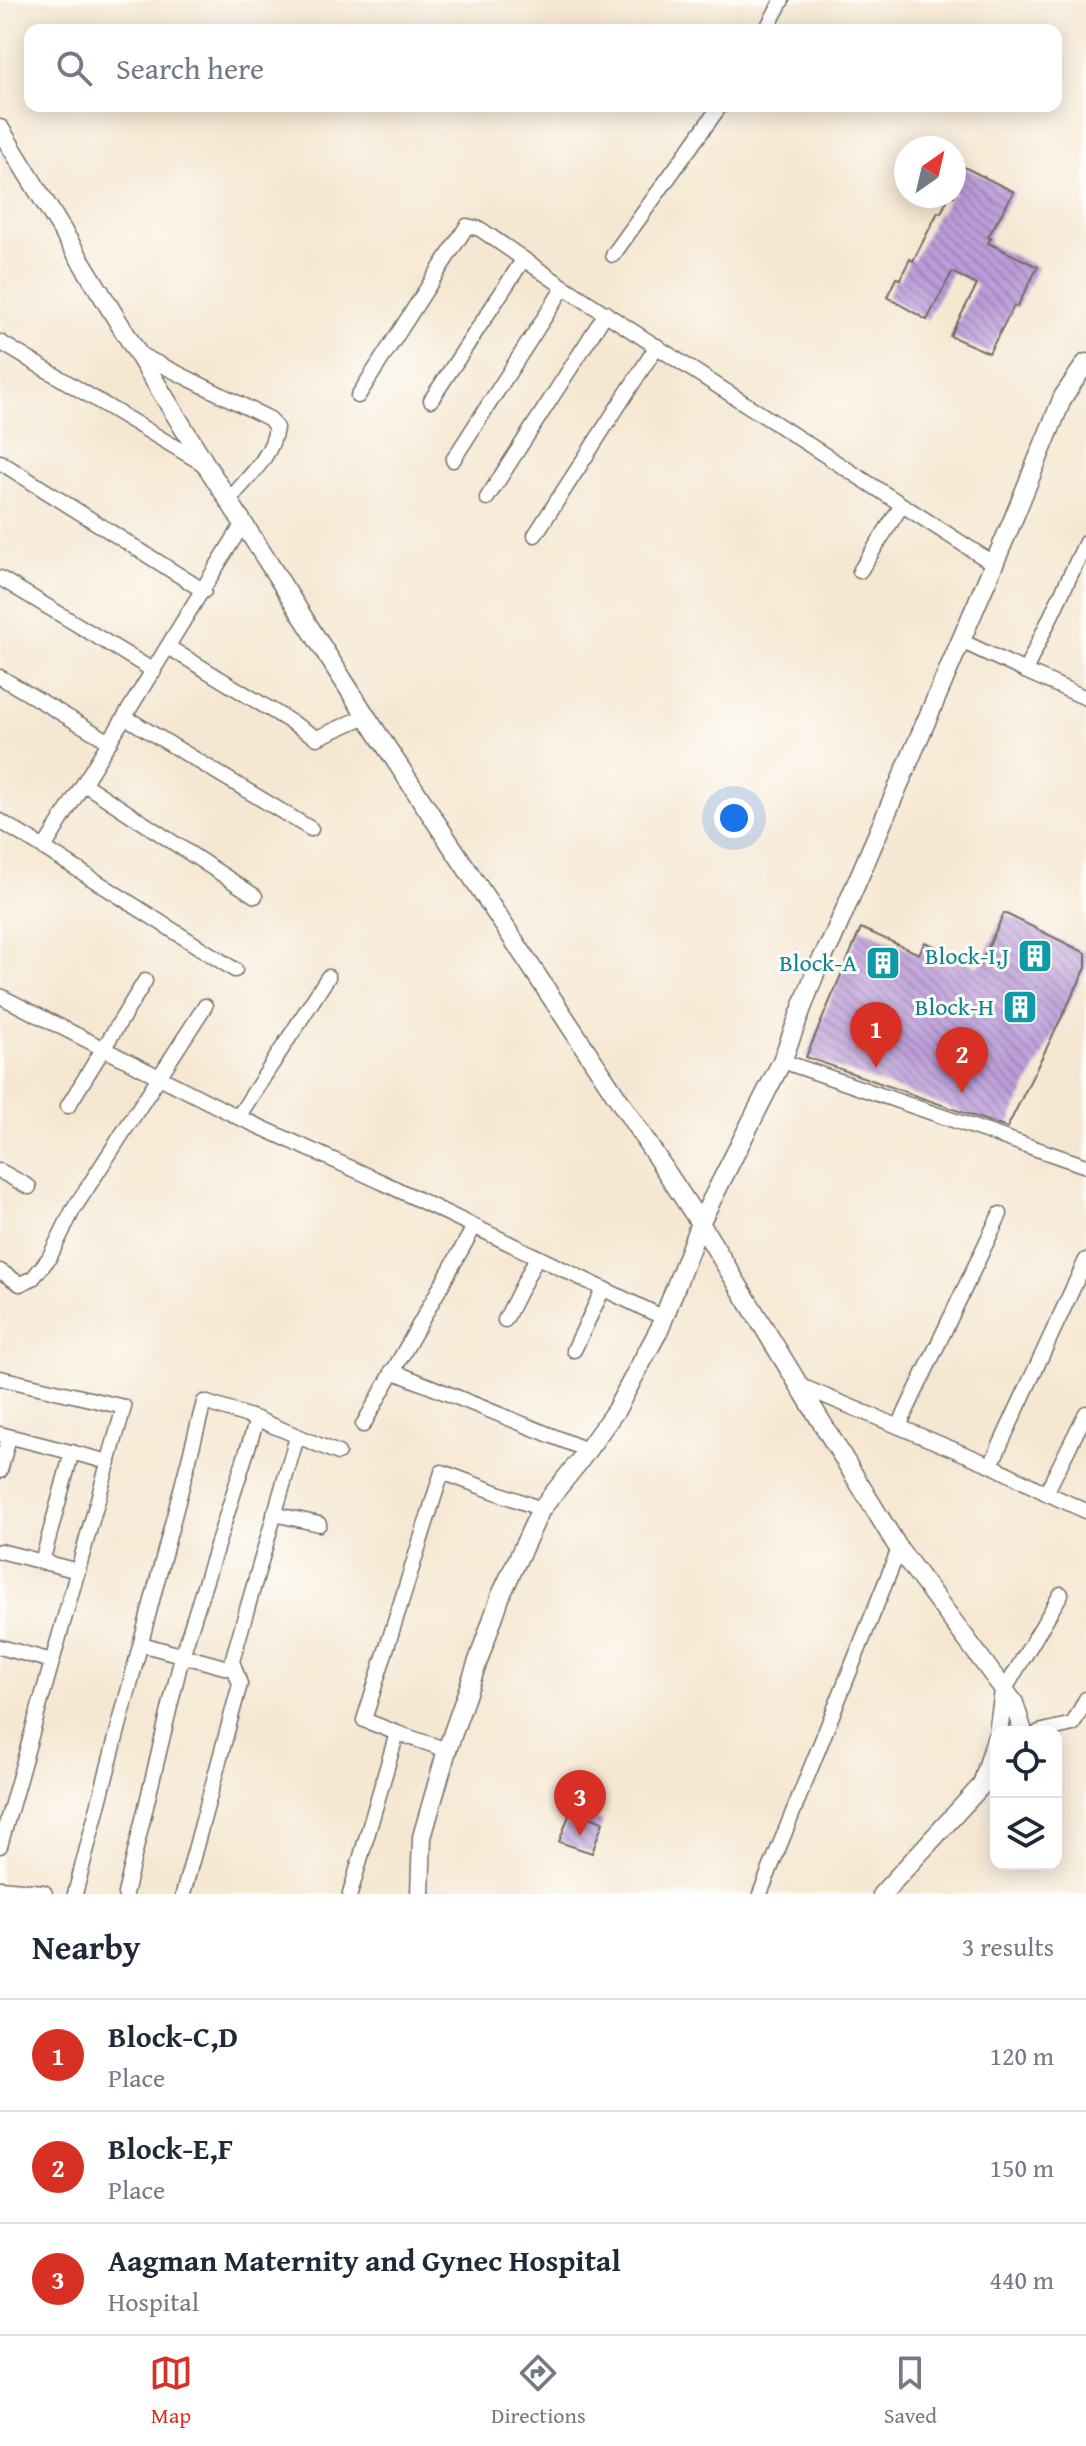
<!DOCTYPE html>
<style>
body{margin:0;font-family:"Gentium Book Plus",serif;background:#f6f6f7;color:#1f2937}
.controls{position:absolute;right:24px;bottom:24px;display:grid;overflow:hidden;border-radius:16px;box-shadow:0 4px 20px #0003}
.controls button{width:72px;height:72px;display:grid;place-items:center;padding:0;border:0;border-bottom:2px solid #e0e1e3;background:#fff;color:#1f2937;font:40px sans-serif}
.compass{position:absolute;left:894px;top:136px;width:72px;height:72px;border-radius:50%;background:#fff;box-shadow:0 4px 20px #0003;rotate:34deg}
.you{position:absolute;left:734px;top:818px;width:28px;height:28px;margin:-20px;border:6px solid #fff;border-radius:50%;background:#1a73e8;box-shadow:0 0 0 12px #1a73e833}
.badge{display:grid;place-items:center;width:52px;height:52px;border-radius:50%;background:#d93025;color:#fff;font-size:26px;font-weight:700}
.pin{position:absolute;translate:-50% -66px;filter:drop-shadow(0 2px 4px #0008)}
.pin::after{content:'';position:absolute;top:42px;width:28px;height:24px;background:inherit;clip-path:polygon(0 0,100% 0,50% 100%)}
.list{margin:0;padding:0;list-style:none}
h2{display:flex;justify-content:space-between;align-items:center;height:104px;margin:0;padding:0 32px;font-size:34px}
h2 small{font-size:26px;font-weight:400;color:#747a83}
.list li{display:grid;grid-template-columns:52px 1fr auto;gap:24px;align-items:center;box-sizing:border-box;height:112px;padding:0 32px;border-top:2px solid #e0e1e3}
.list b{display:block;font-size:30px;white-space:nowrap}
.list p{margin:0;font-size:26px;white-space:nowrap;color:#747a83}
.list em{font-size:26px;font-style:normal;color:#747a83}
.icon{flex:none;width:44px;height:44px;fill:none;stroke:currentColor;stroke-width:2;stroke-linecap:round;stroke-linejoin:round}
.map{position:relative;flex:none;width:1086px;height:1894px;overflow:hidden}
.search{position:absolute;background:#fff;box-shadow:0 4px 20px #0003;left:24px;right:24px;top:24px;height:88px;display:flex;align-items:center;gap:20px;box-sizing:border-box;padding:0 28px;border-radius:16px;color:#747a83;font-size:30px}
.sheet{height:440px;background:#fff}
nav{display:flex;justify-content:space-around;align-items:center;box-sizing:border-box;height:112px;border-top:2px solid #e0e1e3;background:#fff;font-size:22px;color:#747a83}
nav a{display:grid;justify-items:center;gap:4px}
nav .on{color:#d93025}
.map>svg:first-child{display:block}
</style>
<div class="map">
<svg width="1086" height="1894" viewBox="0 0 1086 1894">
<defs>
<pattern id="building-back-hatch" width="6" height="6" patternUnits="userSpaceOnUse" patternTransform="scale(2)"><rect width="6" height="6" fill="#bc9cd9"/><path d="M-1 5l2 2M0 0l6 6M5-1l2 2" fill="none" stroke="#997fb0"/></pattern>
</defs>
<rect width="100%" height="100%" fill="#fdfcf7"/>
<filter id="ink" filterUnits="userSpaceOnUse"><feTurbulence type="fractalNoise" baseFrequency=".0125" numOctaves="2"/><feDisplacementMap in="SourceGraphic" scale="16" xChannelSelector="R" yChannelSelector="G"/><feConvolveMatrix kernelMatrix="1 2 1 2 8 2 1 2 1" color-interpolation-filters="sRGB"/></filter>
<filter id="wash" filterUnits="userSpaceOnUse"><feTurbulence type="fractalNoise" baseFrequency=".006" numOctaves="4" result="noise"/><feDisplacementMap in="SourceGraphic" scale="32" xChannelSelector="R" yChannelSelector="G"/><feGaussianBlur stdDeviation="1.8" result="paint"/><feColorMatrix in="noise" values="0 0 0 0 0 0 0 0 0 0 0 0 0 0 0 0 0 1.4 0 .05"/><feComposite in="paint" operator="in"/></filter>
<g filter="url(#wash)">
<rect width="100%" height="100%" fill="#f6e7d2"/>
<g id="blocks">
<g fill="url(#building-back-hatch)">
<polygon points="964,167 1014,192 988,237 991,238 988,243 1038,267 1017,307 1014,306 989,353 950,336 977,285 952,272 927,320 887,297 896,278 900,279 910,259 913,261 938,212 941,213 949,196 954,196 954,188"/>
<polygon points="1004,913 1086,953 1086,968 1007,1128 806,1057 861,928 919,954 925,942 979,967"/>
<polygon points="571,1810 603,1822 592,1853 559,1842"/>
</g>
</g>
</g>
<g filter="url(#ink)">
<use href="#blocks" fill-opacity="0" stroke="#726d65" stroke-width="2"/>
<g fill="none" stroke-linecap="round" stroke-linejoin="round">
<g stroke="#726d65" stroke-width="17">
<g id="minor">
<polyline points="766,30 782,0"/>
<polyline points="613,255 720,106"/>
<polyline points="0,342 205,465"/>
<path d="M139,354L270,419L276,428C272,457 248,477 230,499"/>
<polyline points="358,396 467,226 480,229 564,287 994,564"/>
<polyline points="431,400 523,260"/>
<polyline points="453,460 564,287"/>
<polyline points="0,462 204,591"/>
<polyline points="487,498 606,313"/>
<polyline points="535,535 657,346"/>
<polyline points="860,571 902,505"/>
<polyline points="0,578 154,671"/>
<polyline points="961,641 1025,671 1086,542"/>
<polyline points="168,647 317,738 366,716"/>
<polyline points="1025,671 1086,698"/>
<polyline points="0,677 110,742"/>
<polyline points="125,717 311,829"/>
<polyline points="84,784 255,896"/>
<polyline points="0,821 44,848"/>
<polyline points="235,970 44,848 244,522"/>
<polyline points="0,996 238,1117 382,1182 664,1318"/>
<polyline points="782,1061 1086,1166"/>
<polyline points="68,1106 145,981"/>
<polyline points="238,1117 328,977"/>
<polyline points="0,1171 29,1187"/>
<polyline points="0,1271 20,1284 33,1278 49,1258 73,1210 205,1006"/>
<polyline points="505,1320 537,1257"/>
<polyline points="574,1350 603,1289"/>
<polyline points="392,1371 587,1450"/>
<polyline points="0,1378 124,1407 0,1846"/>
<polyline points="796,1384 991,1465 1046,1493 1086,1413"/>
<polyline points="257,1419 338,1453"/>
<polyline points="363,1425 474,1227"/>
<polyline points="899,1426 1000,1214"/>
<polyline points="0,1434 109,1462"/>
<polyline points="991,1465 1086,1260"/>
<polyline points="0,1471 9,1437"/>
<polyline points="1046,1493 1086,1511"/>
<polyline points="274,1514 319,1524"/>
<polyline points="0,1551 78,1571"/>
<polyline points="42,1562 72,1452"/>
<polyline points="141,1644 235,1670"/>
<polyline points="0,1647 52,1661"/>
<polyline points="1004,1691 1061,1594"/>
<polyline points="1039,1732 1073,1724 1086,1699"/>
<polyline points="397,1733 364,1720 442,1472 541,1509"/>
<polyline points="75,1894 204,1402 257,1419 182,1656 125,1894"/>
<polyline points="183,1894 240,1684 232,1661 297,1437"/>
<polyline points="350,1894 397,1733 447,1750"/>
<polyline points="760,1894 899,1549"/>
</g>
</g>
<g stroke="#726d65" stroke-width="21">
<g id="tertiary">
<polyline points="0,129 208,468 366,716 700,1223 899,1549 1014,1703 1023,1732"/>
<polyline points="998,1732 1004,1691"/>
<polyline points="982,1785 996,1739"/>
<polyline points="0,1890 43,1894"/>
<polyline points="420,1894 422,1837 447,1750 501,1595 541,1509 578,1463 616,1410 660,1328 700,1223 782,1061 817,968 831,942 1012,522 1063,397 1086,363"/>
<polyline points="882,1894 982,1785 996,1775"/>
</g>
</g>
<use href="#minor" stroke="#fff" stroke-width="14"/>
<use href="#tertiary" stroke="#fff" stroke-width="18"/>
</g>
</g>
<defs>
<g id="building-square" transform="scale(1.8)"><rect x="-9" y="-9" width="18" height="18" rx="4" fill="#0f9aa8" stroke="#fdfcf7"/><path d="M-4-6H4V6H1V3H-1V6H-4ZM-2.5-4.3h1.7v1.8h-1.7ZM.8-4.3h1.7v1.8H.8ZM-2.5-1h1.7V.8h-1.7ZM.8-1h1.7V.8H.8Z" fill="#fff"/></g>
</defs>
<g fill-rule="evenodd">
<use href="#building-square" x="1035" y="956"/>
<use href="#building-square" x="883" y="963"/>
<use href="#building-square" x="1020" y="1007"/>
</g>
<g text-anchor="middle" stroke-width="6" stroke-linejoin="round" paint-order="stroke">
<g font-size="24" fill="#0d838f" stroke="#fdfcf7" text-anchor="end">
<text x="1009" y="964">Block-I,J</text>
<text x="857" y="971">Block-A</text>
<text x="994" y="1015">Block-H</text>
</g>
</g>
</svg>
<div class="controls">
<button><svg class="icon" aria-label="locate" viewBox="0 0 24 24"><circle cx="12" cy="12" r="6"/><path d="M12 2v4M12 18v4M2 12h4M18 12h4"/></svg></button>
<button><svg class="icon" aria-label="layers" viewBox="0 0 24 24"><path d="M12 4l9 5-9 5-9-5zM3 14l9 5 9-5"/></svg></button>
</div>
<svg class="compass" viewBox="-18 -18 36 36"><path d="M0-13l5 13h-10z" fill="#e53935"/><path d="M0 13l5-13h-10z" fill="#747a83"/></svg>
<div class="you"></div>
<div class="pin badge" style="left:876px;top:1068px">1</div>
<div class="pin badge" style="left:962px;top:1093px">2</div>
<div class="pin badge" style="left:580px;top:1836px">3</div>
<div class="search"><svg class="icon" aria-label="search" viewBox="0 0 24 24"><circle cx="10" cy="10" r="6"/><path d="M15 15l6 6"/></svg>Search here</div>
</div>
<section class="sheet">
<h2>Nearby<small>3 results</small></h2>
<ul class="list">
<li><span class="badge">1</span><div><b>Block-C,D</b><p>Place</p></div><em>120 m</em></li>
<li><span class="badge">2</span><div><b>Block-E,F</b><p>Place</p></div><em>150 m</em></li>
<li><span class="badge">3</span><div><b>Aagman Maternity and Gynec Hospital</b><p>Hospital</p></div><em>440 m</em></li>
</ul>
</section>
<nav>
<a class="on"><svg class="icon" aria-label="map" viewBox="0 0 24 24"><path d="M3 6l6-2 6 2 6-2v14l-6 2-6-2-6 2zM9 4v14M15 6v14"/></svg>Map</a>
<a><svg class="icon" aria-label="directions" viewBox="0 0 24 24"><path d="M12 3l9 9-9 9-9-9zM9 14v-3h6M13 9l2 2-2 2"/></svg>Directions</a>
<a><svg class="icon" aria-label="saved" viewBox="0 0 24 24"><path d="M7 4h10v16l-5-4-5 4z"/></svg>Saved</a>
</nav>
